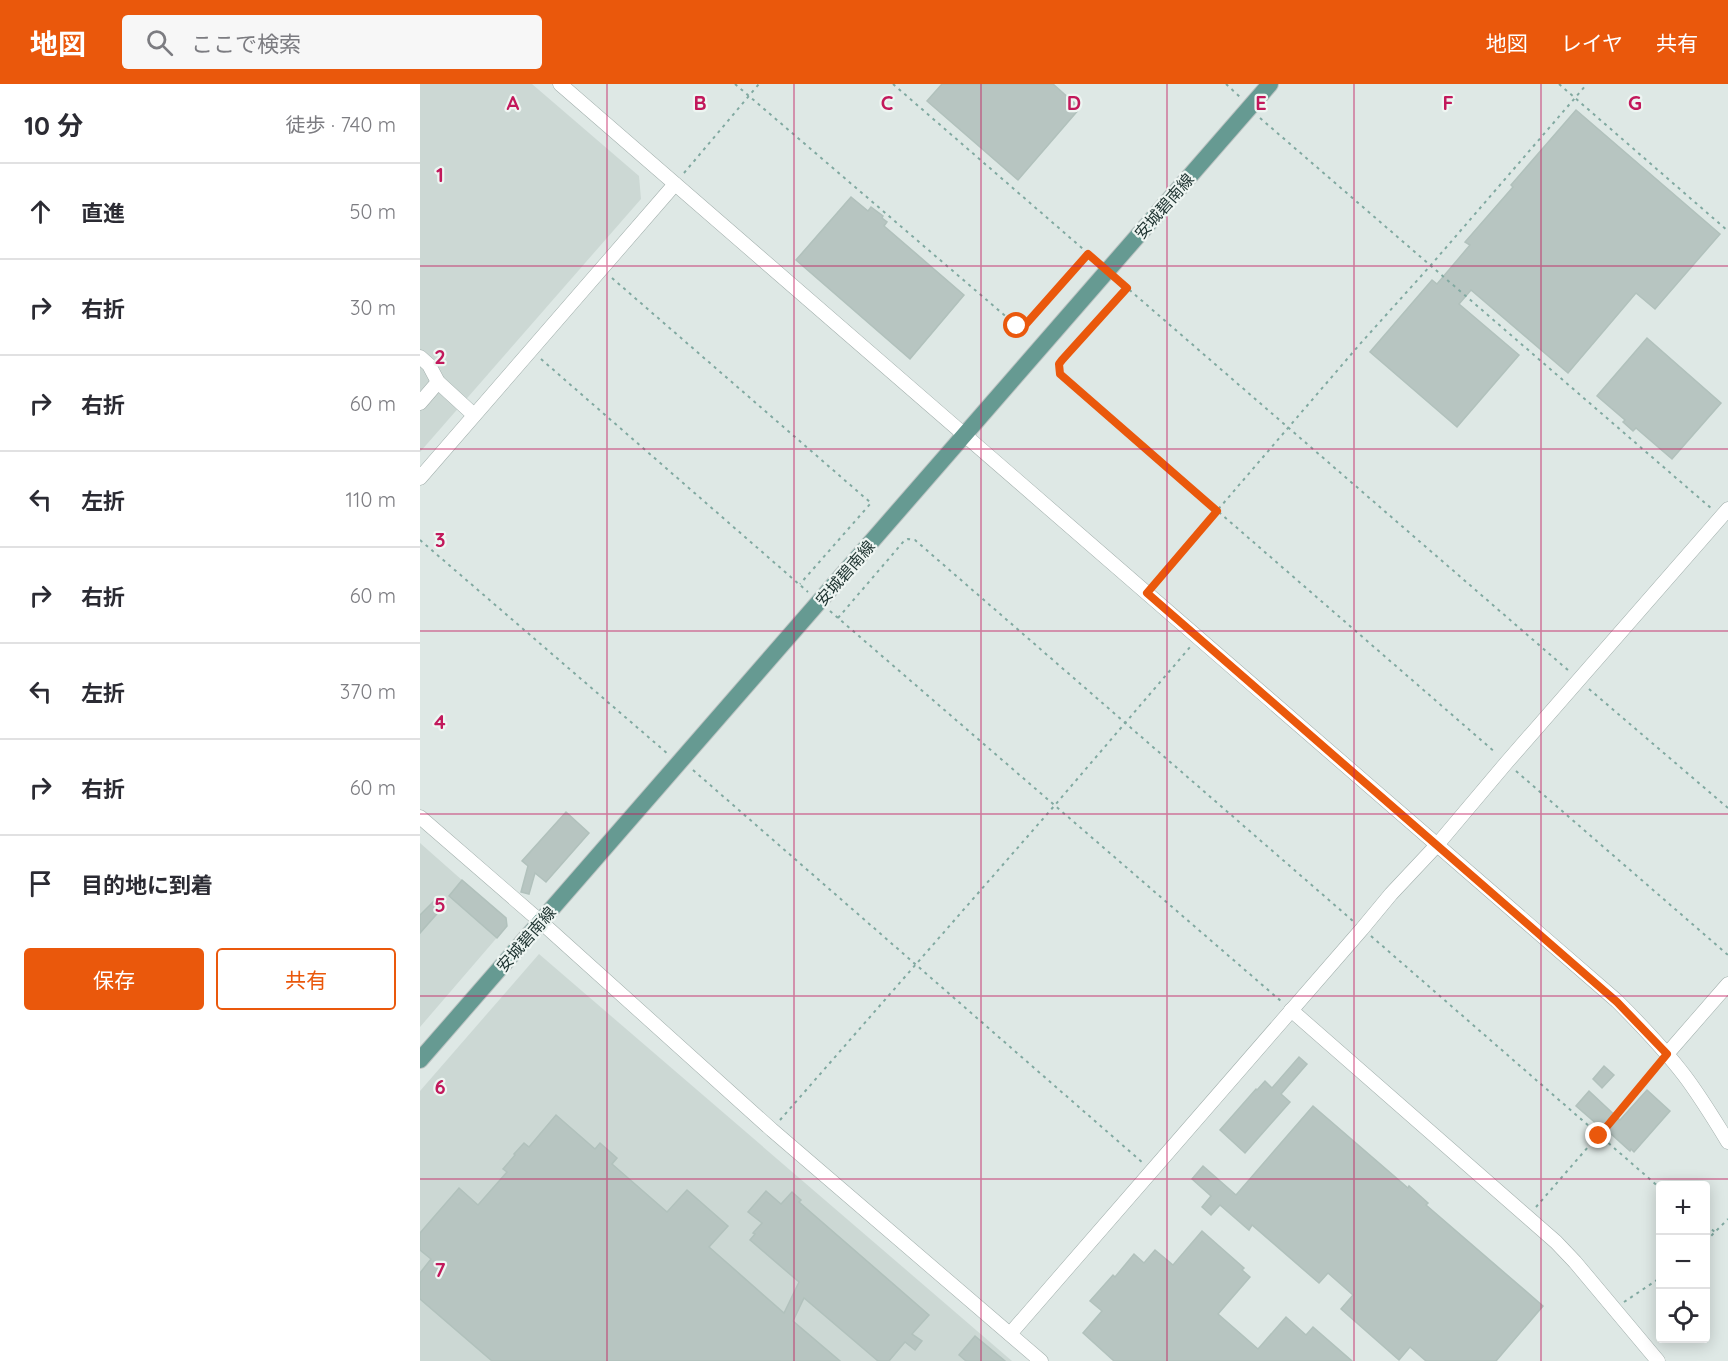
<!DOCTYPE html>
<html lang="ja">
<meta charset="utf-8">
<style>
body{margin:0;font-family:Quicksand,"Noto Sans JP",sans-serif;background:#f7f7f7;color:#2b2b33}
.controls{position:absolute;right:18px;bottom:18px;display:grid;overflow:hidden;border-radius:6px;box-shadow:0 3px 15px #0003}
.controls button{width:54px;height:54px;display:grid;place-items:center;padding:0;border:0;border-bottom:2px solid #e1e1e2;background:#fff;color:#2b2b33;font:30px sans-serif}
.stop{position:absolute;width:18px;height:18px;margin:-14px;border:4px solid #ea580c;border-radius:50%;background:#fff}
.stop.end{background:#ea580c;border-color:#fff;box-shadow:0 2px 6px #0008}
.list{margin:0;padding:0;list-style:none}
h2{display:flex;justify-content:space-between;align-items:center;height:78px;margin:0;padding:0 24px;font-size:26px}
h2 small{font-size:20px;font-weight:400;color:#7c7c81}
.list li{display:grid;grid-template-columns:39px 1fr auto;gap:18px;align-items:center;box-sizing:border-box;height:96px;padding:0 24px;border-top:2px solid #e1e1e2}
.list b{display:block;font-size:22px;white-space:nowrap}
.list em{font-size:20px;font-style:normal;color:#7c7c81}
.actions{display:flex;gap:12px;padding:18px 24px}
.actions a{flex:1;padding:14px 0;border:2px solid #ea580c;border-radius:6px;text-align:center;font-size:21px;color:#ea580c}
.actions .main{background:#ea580c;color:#fff}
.icon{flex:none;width:33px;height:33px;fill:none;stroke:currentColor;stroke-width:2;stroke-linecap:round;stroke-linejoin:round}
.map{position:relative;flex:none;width:1308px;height:1277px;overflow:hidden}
header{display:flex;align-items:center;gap:36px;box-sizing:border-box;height:84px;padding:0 30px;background:#ea580c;color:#fff}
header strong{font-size:28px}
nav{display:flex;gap:33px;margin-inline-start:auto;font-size:21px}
.search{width:420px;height:54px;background:#f7f7f7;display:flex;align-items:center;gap:15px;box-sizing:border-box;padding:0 21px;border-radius:6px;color:#7c7c81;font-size:22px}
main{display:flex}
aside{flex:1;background:#fff}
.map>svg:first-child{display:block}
</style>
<header>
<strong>地図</strong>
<div class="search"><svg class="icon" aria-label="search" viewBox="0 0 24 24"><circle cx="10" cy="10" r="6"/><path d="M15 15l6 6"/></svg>ここで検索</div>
<nav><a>地図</a><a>レイヤ</a><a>共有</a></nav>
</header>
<main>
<aside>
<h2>10 分<small>徒歩 · 740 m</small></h2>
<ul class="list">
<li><svg class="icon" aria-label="ahead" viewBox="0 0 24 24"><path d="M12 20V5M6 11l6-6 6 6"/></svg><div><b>直進</b></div><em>50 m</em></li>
<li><svg class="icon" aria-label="right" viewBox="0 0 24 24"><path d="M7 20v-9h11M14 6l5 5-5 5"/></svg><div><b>右折</b></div><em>30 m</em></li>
<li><svg class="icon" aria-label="right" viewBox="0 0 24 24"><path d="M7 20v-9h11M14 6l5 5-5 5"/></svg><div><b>右折</b></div><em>60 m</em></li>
<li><svg class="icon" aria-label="left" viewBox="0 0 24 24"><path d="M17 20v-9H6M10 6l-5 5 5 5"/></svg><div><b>左折</b></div><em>110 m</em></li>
<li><svg class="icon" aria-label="right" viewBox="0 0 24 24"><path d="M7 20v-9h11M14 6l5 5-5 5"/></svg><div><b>右折</b></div><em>60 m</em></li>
<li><svg class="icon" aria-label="left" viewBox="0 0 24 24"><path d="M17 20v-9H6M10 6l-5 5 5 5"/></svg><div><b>左折</b></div><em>370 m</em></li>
<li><svg class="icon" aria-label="right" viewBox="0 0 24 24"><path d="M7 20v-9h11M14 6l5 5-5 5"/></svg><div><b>右折</b></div><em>60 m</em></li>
<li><svg class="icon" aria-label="arrive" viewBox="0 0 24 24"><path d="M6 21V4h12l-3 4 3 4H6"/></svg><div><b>目的地に到着</b></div></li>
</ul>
<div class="actions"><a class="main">保存</a><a>共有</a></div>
</aside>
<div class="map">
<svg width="1308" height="1277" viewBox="0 0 1308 1277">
<rect width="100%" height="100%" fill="#dee8e5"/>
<g fill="#ccd8d4">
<polygon points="0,0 112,0 219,92 221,115 0,368"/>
<polygon points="0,759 86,835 86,843 0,943"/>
<polygon points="119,870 592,1277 0,1277 0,1007"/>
</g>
<g fill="#b7c5c1" stroke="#b1c1bc" stroke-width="1.5">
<polygon points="522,0 633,0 660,24 598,96 507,17"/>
<polygon points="1156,26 1300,150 1235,225 1216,209 1148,289 1051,206 1039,220 1099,271 1037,343 950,268 1012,196 1017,200 1050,161 1045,158 1093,103 1091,101"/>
<polygon points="431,113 448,127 451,123 463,132 462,134 467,138 464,142 544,211 490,275 376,176"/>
<polygon points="1227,254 1301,319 1252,375 1216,344 1213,347 1203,338 1205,336 1177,312"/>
<polygon points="146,728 169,749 126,798 115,789 109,810 101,808 108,782 102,777"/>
<polygon points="42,796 86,834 87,842 77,854 29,812"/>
<polygon points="14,817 22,824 0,849 0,831"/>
<polygon points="879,973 887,980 861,1010 870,1018 825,1069 800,1046 836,1005 837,1006 845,997 852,1004"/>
<polygon points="1184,982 1194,991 1182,1004 1173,995"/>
<polygon points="1227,1006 1250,1027 1214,1068 1211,1065 1210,1067 1180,1040 1178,1041 1156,1022 1169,1007 1200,1036"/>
<polygon points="893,1022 988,1104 989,1102 1008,1119 1006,1121 1123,1222 1076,1277 1006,1277 990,1263 979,1276 921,1225 933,1211 908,1189 899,1199 832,1141 829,1146 800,1121 791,1131 782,1123 791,1112 772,1095 783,1082 816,1111"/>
<polygon points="136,1031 175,1065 180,1059 197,1074 192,1080 247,1128 267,1106 308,1142 289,1163 364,1229 379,1198 330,1156 335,1150 333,1149 342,1139 328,1128 346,1107 361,1120 372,1108 381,1116 379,1118 509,1231 492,1250 502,1257 495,1266 485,1258 469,1277 458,1277 384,1214 373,1237 420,1277 72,1277 0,1215 0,1189 11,1175 0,1166 0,1149 39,1104 58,1121 87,1088 83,1085 95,1071 94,1070 104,1059 109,1063"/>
<polygon points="782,1147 824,1184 822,1186 830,1193 798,1230 838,1265 866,1233 886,1251 893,1243 932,1277 694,1277 663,1249 682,1227 670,1217 693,1191 695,1193 714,1170 724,1179 735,1166 753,1181"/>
<polygon points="555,1252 585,1277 546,1277 539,1271"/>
</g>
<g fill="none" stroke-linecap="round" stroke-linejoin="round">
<g stroke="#a2afac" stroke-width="15">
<g id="minor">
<path d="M140,0L1197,917C1221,941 1244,965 1264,991C1280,1012 1294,1035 1308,1058"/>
<polyline points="0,273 9,281 18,298 54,331"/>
<polyline points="0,319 18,298"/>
<polyline points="0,394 255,100"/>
<polyline points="0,733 121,838 352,1046 621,1277"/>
<polyline points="871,926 1136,1158 1155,1178 1238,1277"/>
<polyline points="1247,970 1308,900"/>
<polyline points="590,1250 942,845 971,810 1017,761 1087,678 1308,425"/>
</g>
</g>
<g stroke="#bcc3c2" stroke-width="18">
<polyline id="major" points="0,976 850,0"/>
</g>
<g stroke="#81a9a1" stroke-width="2" stroke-dasharray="3 4.5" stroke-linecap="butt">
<polyline points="315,0 597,242 606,240 668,170"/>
<polyline points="473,0 678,178"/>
<polyline points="806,0 820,13"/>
<polyline points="1139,0 1308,147"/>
<polyline points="840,34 1292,425"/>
<polyline points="264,89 339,0"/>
<polyline points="192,194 451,419 380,500"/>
<polyline points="698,196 1149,587"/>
<polyline points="707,204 642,276 639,280 640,290 1076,669"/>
<polyline points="121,275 388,508"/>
<polyline points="0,456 248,670"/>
<polyline points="735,499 940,260 1011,181 1167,0"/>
<polyline points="410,527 862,918"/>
<polyline points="418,534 484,457 488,455 495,456 933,837"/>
<polyline points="1169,605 1308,724"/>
<polyline points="273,686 723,1079"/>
<polyline points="1096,687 1308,871"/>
<polyline points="951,852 1240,1104"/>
<polyline points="360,1036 635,721 771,562"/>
<polyline points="1116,1123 1240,980"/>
<polyline points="1286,1141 1295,1148"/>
<polyline points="1286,1157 1308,1135"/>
<polyline points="1204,1218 1240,1194"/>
</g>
<use href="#minor" stroke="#fff" stroke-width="14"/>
<use href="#major" stroke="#669a92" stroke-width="16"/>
</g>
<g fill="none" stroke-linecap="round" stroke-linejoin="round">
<polyline stroke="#ea580c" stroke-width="8" points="597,242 606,240 668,170 707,204 642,276 639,280 640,290 797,427 727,509 1197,918 1247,970 1179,1052"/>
</g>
<path fill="none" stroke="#c2185b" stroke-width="1.5" stroke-opacity="0.55" d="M187,0V1277M374,0V1277M561,0V1277M747,0V1277M934,0V1277M1121,0V1277M0,182H1308M0,365H1308M0,547H1308M0,730H1308M0,912H1308M0,1095H1308"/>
<g text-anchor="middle" stroke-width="4.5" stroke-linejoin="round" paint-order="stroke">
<g font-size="16" fill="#213633" stroke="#eef5f2">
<text transform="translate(744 122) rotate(-49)" y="6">安城碧南線</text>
<text transform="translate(425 489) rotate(-49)" y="6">安城碧南線</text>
<text transform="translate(106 855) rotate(-49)" y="6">安城碧南線</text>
</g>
</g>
<g font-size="20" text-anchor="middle" font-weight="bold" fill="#c2185b" stroke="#eef5f2" stroke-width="4.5" stroke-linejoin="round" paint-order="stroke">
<text x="93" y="26">A</text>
<text x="280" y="26">B</text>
<text x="467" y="26">C</text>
<text x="654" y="26">D</text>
<text x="841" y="26">E</text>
<text x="1028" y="26">F</text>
<text x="1215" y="26">G</text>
<text x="20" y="98">1</text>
<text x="20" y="280">2</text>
<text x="20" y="463">3</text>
<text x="20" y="645">4</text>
<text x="20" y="828">5</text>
<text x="20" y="1010">6</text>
<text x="20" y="1193">7</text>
</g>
</svg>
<div class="controls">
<button>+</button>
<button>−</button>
<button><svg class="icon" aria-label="locate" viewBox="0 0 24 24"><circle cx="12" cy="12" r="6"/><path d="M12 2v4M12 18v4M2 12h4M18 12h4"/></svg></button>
</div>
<div class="stop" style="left:597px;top:242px"></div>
<div class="stop end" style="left:1179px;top:1052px"></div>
</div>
</main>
